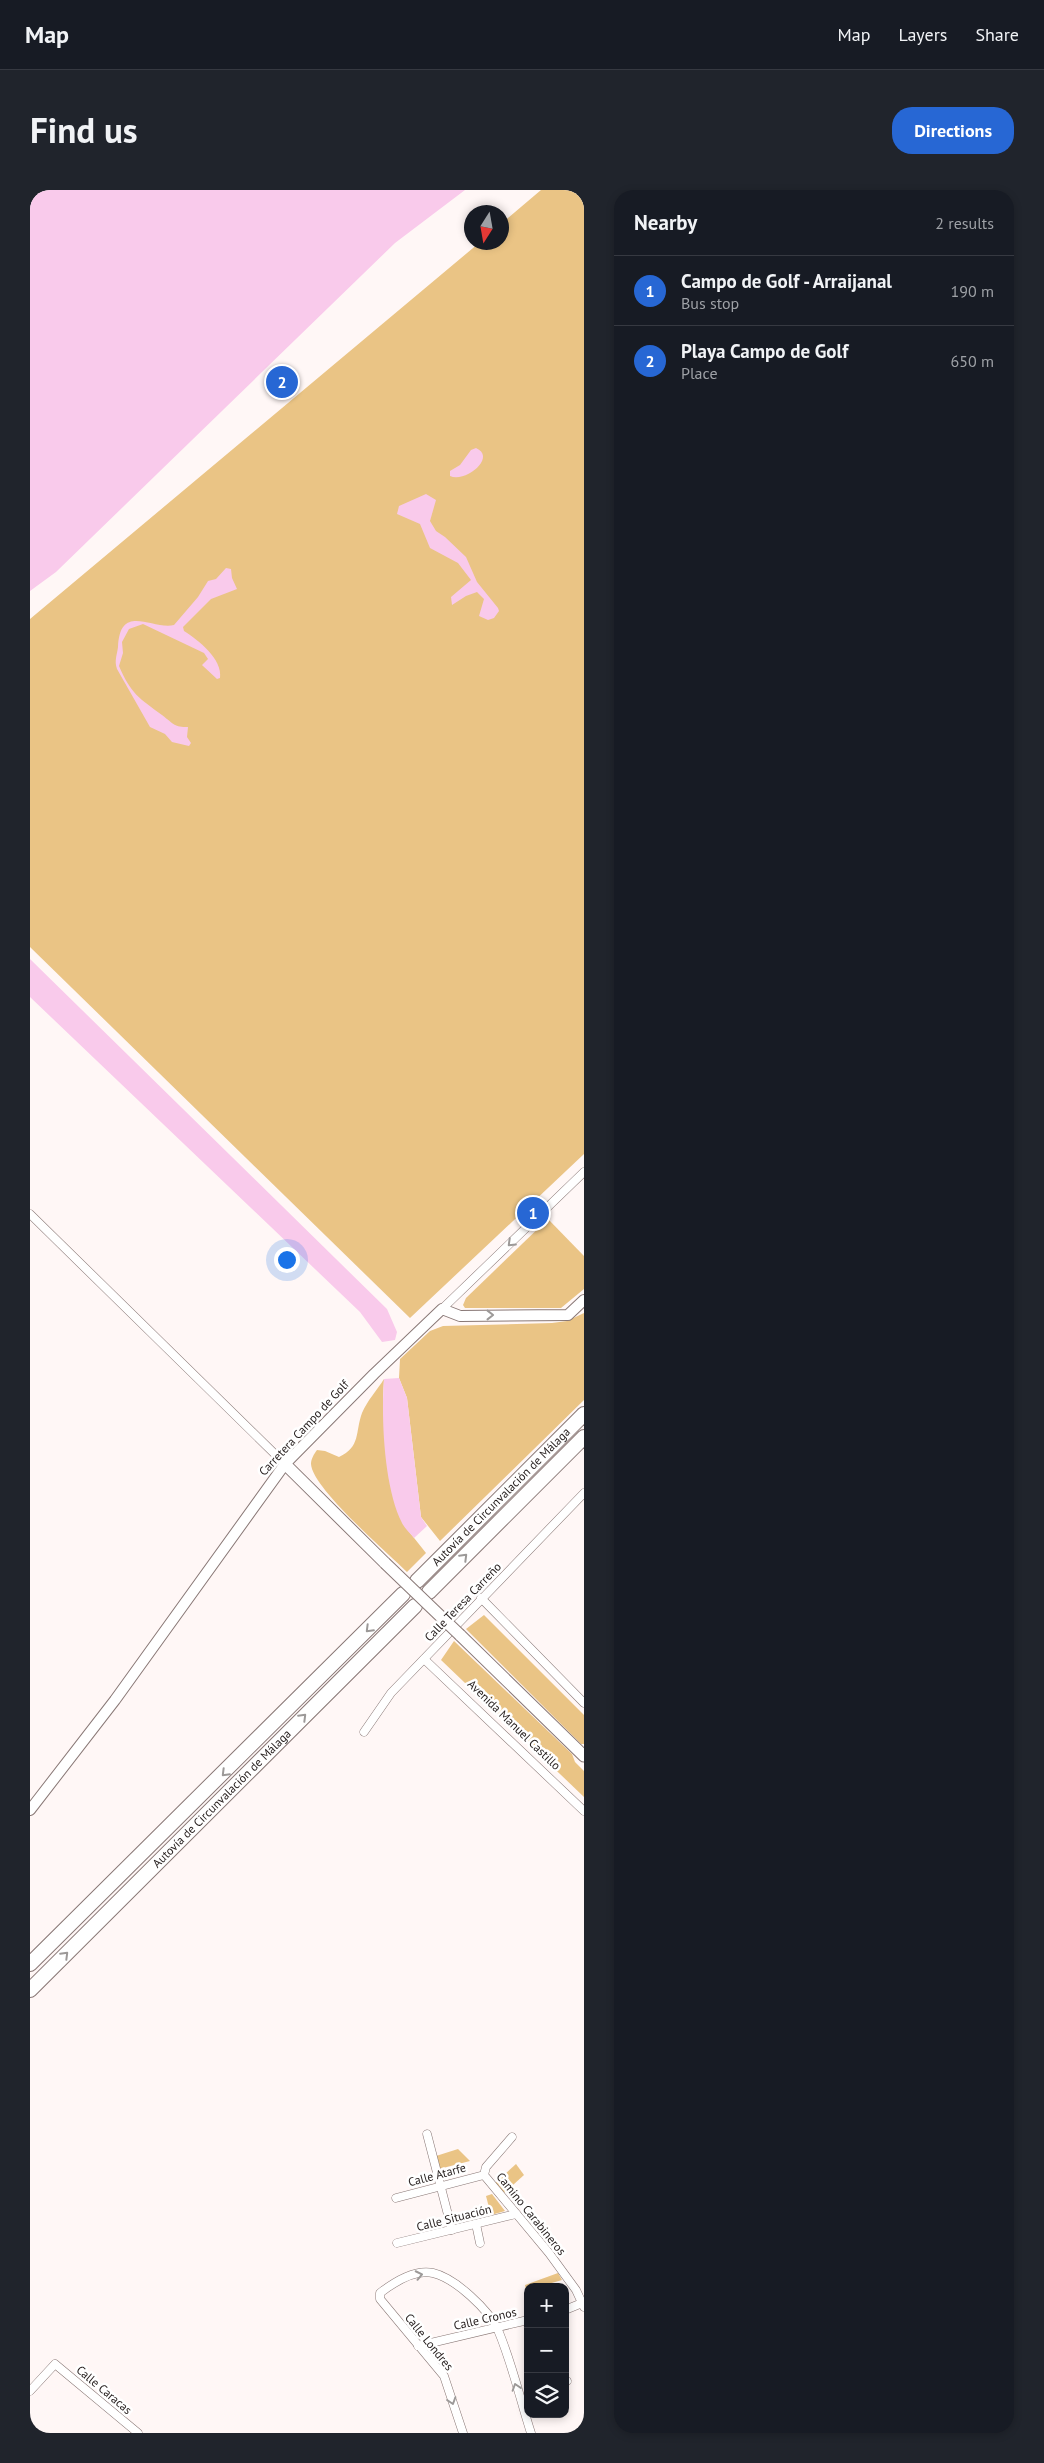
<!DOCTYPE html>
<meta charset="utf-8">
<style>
body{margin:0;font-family:"PT Sans",sans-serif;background:#20242c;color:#f1f3f6}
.controls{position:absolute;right:15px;bottom:15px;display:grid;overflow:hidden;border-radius:10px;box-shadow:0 2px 8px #0003}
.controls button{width:45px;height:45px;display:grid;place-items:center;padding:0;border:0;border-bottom:1px solid #363941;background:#171b24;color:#f1f3f6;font:25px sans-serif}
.compass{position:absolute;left:434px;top:15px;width:45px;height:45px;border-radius:50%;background:#171b24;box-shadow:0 2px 8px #0003;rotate:191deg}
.you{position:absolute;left:256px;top:1069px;width:18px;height:18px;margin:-12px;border:4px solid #fff;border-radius:50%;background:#1a73e8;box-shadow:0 0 0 8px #1a73e833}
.badge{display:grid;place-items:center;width:32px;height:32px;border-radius:50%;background:#2767d4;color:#fff;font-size:16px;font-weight:700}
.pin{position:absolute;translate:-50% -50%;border:2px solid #fff;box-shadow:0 1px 5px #0006}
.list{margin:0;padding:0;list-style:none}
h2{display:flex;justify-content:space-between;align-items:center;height:65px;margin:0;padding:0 20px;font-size:21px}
h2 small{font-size:16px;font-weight:400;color:#9ea1a6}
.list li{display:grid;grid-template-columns:32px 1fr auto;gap:15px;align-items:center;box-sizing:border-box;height:70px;padding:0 20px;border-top:1px solid #363941}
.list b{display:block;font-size:19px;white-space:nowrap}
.list p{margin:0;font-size:16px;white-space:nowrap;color:#9ea1a6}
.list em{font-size:16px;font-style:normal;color:#9ea1a6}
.icon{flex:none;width:28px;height:28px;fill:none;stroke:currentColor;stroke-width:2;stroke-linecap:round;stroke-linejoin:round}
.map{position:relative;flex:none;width:554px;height:2243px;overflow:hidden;border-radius:20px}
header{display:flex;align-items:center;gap:30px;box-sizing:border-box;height:70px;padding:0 25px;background:#171b24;border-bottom:1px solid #363941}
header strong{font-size:24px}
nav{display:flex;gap:28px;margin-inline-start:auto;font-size:18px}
.intro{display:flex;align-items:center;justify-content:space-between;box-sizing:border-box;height:120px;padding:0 30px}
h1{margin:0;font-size:35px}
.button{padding:12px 22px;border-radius:20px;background:#2767d4;color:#fff;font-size:18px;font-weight:700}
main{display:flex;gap:30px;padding:0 30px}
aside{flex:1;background:#171b24;border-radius:20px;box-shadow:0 2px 8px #0003}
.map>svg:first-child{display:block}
</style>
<header>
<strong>Map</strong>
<nav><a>Map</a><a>Layers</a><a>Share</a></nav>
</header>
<div class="intro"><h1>Find us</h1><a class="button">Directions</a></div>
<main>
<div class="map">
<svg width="554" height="2243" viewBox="0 0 554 2243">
<rect width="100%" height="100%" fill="#fff7f6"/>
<g fill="#eac485">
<polygon points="511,0 554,0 554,964 380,1128 0,757 0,429 449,53 472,52 472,33"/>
<polygon points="518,1029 554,1066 554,1099 531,1118 435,1118 433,1115 436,1108"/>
<polygon points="554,1123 554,1210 410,1351 391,1327 377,1208 369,1188 370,1169 400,1141 413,1136 522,1133 537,1131"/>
<path d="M354,1189L353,1207L356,1259L373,1334L396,1363L377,1382C358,1363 282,1298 281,1274C281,1269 284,1264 287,1260L295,1261L309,1267C331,1257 325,1242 332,1223C337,1211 347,1200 354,1189Z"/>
<polygon points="454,1425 554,1525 554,1554 551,1554 436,1439"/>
<polygon points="424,1451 542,1564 545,1572 554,1581 554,1607 411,1470"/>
<polygon points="428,1959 440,1971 409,1979 406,1966"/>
<polygon points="486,1974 494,1985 474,2003 465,1993"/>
<polygon points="462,2004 475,2021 461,2025 456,2006"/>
<polygon points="528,2083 532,2090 508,2097 498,2097 496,2100 495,2095"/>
</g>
<g fill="#f9caeb">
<polygon points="0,0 435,0 365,53 26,382 0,401"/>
<path d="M446,258C467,267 436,293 420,286V281L430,275L441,260Z"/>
<polygon points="396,304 406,310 400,331 406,341 415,347 436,367 447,392 468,418 469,421 464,428 458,430 449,426 454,409 447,402 436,406 422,415 421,407 441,390 428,373 400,358 390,334 367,324 369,316"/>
<path d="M196,378L201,379L202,388L207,399L181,409L153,437L154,441C168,450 193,469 190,488L187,489L173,476L172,475L178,469L174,463L113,434L99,439L92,452L93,463L89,476C101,504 109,508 132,525C145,535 144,537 158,537L157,547L161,553L159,556L142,552L135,544L120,537L87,479C84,471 87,465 88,457C90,412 122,440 144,435L168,407L178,391L186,389Z"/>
<polygon points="0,769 357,1119 367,1142 365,1150 352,1152 330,1122 0,807"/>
<path d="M369,1188L377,1208L391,1327L397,1336L384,1348C380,1343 375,1339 372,1333C354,1298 351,1228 354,1189Z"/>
</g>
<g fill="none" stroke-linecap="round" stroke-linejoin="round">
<g stroke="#897876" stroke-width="9">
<g id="minor">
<polyline points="0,1024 255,1274"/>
<polyline points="412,1119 554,982"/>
<polyline points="451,1408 554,1513"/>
<polyline points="394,1469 554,1621"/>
<polyline points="334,1542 361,1503 554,1303"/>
<polyline points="397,1944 422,2040"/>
<polyline points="482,1947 456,1977 454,1985 519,2063 546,2100 554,2117"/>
<polyline points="366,2008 454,1985"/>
<polyline points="446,2034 450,2053"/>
<polyline points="367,2053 486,2024"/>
<polyline points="535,2120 552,2113"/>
<polyline points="388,2156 498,2130"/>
<polyline points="535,2192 537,2191"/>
<polyline points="0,2201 25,2174 108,2243"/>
<path d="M433,2243L414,2186L350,2109V2103C363,2093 385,2079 403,2083C425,2088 459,2120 468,2140C482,2173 490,2209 501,2243"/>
</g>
</g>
<g stroke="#897876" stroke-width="12">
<polyline id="tertiary" points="0,1620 85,1510 255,1274 344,1184 412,1119 430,1126 538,1125 554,1110"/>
</g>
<g stroke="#897876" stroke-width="13">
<g id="secondary">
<polyline points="255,1274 355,1373"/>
<polyline points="430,1445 554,1566"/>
</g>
</g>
<g stroke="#897876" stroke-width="16">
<g id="motorway">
<path id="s1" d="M387,1391L554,1224"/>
<polyline points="399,1402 554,1247"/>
<polyline points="0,1774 373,1404"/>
<path id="s2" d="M0,1800L385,1416"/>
</g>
</g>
<use href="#minor" stroke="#fff" stroke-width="8"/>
<use href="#tertiary" stroke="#fff" stroke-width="10"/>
<use href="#secondary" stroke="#fff" stroke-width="11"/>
<use href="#motorway" stroke="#fff" stroke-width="14"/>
<g stroke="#897876" stroke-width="13" stroke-linecap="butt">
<polyline id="secondary-bridge" points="355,1373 430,1445"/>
</g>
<use href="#secondary-bridge" stroke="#fff" stroke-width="11"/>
</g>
<defs><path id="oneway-chevron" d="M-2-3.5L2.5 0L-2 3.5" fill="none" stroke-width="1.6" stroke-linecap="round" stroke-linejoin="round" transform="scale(1.25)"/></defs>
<g stroke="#9c9998">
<use href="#oneway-chevron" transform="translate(481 1053) rotate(136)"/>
<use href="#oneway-chevron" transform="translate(460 1125)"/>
<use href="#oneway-chevron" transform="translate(434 1367) rotate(-45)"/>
<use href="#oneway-chevron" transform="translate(339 1439) rotate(135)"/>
<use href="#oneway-chevron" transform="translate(273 1527) rotate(-45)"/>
<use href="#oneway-chevron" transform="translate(195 1583) rotate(135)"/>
<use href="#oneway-chevron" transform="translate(35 1765) rotate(-45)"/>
<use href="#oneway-chevron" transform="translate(389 2085) rotate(-12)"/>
<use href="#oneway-chevron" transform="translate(486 2197) rotate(-108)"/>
<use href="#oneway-chevron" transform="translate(422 2211) rotate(72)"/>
</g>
<g text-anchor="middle" stroke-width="5" stroke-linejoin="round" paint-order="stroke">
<g font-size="12" fill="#231c1b" stroke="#fff">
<text transform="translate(274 1238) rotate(-47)" y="4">Carretera Campo de Golf</text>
<text dy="4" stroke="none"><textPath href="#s1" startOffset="119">Autovía de Circunvalación de Málaga</textPath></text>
<text transform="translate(433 1412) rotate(-46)" y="4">Calle Teresa Carreño</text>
<text transform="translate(484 1535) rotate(44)" y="4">Avenida Manuel Castillo</text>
<text dy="4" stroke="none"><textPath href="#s2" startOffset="271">Autovía de Circunvalación de Málaga</textPath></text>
<text transform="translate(407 1985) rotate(-15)" y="4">Calle Atarfe</text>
<text transform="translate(501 2024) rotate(51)" y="4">Camino Carabineros</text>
<text transform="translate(424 2028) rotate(-14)" y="4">Calle Situación</text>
<text transform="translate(455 2129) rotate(-13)" y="4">Calle Cronos</text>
<text transform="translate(399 2152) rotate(51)" y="4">Calle Londres</text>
<text transform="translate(74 2200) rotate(40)" y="4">Calle Caracas</text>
</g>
</g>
</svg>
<div class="controls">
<button>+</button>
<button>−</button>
<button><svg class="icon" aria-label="layers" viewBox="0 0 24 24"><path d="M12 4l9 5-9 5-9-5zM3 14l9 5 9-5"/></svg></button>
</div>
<svg class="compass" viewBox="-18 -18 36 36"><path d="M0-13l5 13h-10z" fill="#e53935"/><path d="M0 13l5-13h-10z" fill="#9ea1a6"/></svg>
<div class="you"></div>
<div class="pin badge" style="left:503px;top:1023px">1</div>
<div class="pin badge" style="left:252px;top:192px">2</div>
</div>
<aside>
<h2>Nearby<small>2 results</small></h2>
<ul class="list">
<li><span class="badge">1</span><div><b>Campo de Golf - Arraijanal</b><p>Bus stop</p></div><em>190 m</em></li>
<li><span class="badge">2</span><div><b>Playa Campo de Golf</b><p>Place</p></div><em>650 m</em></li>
</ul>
</aside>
</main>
